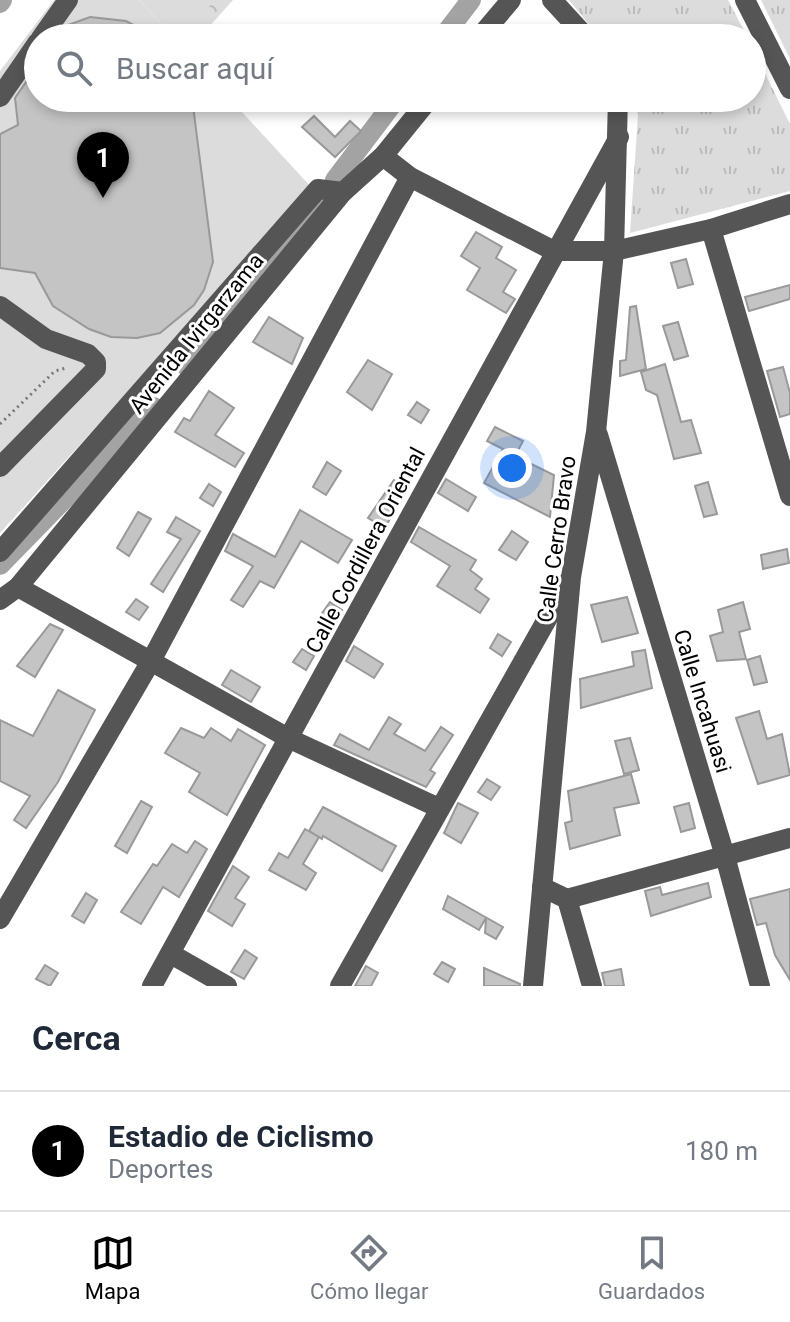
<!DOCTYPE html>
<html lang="es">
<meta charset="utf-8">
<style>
body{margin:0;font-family:Roboto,sans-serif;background:#f6f6f7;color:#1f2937}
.you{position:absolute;left:512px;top:468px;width:28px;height:28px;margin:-20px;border:6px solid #fff;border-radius:50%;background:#1a73e8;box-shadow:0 0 0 12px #1a73e833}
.badge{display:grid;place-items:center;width:52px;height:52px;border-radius:50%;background:#000;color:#fff;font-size:26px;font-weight:700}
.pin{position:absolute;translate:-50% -66px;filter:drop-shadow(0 2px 4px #0008)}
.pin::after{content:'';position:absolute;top:42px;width:28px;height:24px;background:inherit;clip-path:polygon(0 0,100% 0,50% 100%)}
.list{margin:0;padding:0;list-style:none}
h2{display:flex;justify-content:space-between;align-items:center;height:104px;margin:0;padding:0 32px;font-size:34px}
h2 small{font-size:26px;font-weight:400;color:#747a83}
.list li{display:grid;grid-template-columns:52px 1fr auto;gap:24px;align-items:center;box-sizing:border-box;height:120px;padding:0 32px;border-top:2px solid #e0e1e3}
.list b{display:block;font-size:30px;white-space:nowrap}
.list p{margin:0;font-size:26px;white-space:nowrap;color:#747a83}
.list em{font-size:26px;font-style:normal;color:#747a83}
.icon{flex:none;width:44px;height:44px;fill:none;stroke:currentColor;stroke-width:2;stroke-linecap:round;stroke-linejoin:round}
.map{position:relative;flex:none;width:790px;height:986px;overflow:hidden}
.search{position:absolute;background:#fff;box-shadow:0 4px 12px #0003;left:24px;right:24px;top:24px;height:88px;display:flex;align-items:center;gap:20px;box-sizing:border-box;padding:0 28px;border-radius:44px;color:#747a83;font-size:30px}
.sheet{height:224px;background:#fff}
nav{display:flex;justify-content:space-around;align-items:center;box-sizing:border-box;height:112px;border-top:2px solid #e0e1e3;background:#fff;font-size:22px;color:#747a83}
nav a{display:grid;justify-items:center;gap:4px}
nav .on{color:#000}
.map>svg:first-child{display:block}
</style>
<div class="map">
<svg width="790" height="986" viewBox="0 0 790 986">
<defs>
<pattern id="grass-tufts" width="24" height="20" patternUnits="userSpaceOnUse" patternTransform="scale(2)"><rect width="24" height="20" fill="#dcdcdc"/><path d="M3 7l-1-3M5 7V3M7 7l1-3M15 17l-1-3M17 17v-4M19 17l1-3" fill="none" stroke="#bbb"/></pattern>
<pattern id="forest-crowns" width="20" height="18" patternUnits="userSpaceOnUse" patternTransform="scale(2)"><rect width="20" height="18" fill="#dcdcdc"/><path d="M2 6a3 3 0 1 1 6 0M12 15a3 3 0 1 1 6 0" fill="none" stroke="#bbb"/></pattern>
</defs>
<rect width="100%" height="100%" fill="#fff"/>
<g fill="url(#grass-tufts)">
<polygon points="569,0 728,0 748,38 600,38"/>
<polygon points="761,0 790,0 790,59"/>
<polygon points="752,47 790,124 790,191 630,233 638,115 634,98 752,98"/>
</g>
<polygon fill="url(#forest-crowns)" points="139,0 233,0 199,38 174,38"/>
<g fill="#dcdcdc">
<polygon points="54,0 139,0 174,38 38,38 38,98 229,98 312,188 0,533 0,71"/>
<polygon points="149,0 215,0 187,32"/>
</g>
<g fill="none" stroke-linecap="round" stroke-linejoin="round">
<g stroke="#a3a3a3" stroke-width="20">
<polyline points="0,3 2,0"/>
<polyline points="442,38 471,0"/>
<polyline points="335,180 397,98"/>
<polyline points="187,367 317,205"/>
<polyline points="0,565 154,407"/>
</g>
</g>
<g fill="#c4c4c4" stroke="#999" stroke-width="2">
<polygon points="90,17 126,21 158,38 57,38 68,25"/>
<polygon points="38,65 38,98 192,98 213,262 204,290 194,305 160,333 137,338 111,337 89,329 53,306 35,273 0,268 0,134 18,125 15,98"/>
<polygon points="314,116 335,137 350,121 361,131 335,157 302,127"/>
<polygon points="476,232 502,247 496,258 516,270 503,292 515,299 506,313 467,290 480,268 461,256"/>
<polygon points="686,259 693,284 678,288 671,263"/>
<polygon points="790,285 790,299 749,311 745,297"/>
<polygon points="636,306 646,369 620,376 620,361 626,360 630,307"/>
<polygon points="269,317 303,338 292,364 253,342"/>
<polygon points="678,322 688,356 674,360 663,326"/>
<polygon points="368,360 392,374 372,410 347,392"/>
<polygon points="665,364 681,422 691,420 701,453 674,459 657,395 646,390 641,372"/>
<polygon points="783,367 790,393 790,414 780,417 767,371"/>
<polygon points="209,391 234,408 215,435 244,453 235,467 175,432 184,418 190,421"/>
<polygon points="417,402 429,410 421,423 408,415"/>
<polygon points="495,427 523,441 515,456 554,475 550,517 484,483 503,449 487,441"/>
<polygon points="327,462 341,471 326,495 313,487"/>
<polygon points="446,479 476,497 468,511 438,493"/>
<polygon points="394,480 406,488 385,528 368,518"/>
<polygon points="708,482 717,514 704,517 695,486"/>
<polygon points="209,484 221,492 213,506 200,498"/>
<polygon points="300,510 352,540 338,563 301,541 274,588 260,581 243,607 231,600 253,566 225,551 233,534 275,557"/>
<polygon points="138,512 151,519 129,556 117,548"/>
<polygon points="176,517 200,531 163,592 151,584 181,539 167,532"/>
<polygon points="419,527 476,560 470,570 482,579 475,589 489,599 480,613 437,586 450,566 411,542"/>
<polygon points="512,531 528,542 516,560 499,550"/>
<polygon points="787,549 789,563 763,569 761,555"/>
<polygon points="627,597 638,633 602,642 591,605"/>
<polygon points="136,599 148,607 139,620 126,612"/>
<polygon points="330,602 342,610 333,624 320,616"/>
<polygon points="743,602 750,629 739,632 746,659 717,661 710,636 723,632 718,610"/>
<polygon points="50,624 63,630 35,677 17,666"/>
<polygon points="498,634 511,642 502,656 490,648"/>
<polygon points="354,646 383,664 374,678 346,661"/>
<polygon points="302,649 314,656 306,670 293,662"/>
<polygon points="645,650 652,688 581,708 580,679 634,666 632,652"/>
<polygon points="760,656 767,682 754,685 747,660"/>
<polygon points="231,670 260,687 251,702 222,685"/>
<polygon points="58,690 95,710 58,782 26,828 14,820 30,796 0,781 0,720 33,736"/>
<polygon points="759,711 767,739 782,734 790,775 758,784 736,718"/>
<polygon points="389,717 401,724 394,734 425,751 441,727 453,735 430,770 435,773 426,787 334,745 340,734 369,750"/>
<polygon points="181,728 204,738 211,728 231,741 238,729 265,745 227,815 189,792 200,773 165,753"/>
<polygon points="630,738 639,770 624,774 615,741"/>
<polygon points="631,774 639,803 614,808 620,835 570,849 565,823 572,821 568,791"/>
<polygon points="487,779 500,787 491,800 478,792"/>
<polygon points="141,801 152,807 127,853 115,846"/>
<polygon points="458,803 478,813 461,843 444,833"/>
<polygon points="689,803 695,828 681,832 674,807"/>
<polygon points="323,807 396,846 382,871 323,836 322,839 309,831"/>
<polygon points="305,829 319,837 303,864 316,873 306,890 269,870 279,853 288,858"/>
<polygon points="195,841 207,849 179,897 163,887 141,924 121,912 153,864 157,866 172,844 187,853"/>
<polygon points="233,866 249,877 235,898 245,904 232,926 208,911"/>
<polygon points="708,883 711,897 651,916 645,891 660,887 662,895"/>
<polygon points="790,889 790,980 775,955 766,923 757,925 750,899"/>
<polygon points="86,893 97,900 84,923 72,916"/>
<polygon points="448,896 503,927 496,939 485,933 486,918 479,930 443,909"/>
<polygon points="245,950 257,958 244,979 231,972"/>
<polygon points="442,962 455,969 448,982 434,974"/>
<polygon points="45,965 58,973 50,986 36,979"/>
<polygon points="366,966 378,973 371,986 355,986"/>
<polygon points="484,968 520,984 520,986 484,986"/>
<polygon points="621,969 624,986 605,986 602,973"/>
</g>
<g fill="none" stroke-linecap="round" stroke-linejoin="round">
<polyline stroke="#777" stroke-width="3" stroke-dasharray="2 4" stroke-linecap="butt" points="0,424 55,371 66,368"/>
<g stroke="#555" stroke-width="20">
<polyline points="552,0 587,38"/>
<polyline points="745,0 790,89"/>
<polyline points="41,38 68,0"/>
<polyline points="479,38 511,0"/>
<polyline points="0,97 38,42"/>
<polyline points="383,156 410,177 554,251 614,251 711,229 790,204"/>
<polyline points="711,229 790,496"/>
<polyline points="0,306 46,339 88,354 96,362 96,369 0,467"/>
<polyline points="598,435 725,856 760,986"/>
<polyline points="0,552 318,189 343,192"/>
<polyline points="18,587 290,739 439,808"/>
<polyline points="0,600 18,587 343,192 383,156 430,98"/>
<polyline points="542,887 567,899 790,838"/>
<polyline points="567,899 592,986"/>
<polyline points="0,919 151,661 410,177"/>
<polyline points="171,954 227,986"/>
<polyline points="152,986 619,137"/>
<polyline points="340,986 568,582"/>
<polyline points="533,986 571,577 596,432 614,251 618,98"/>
</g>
</g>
<g text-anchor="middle" stroke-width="6" stroke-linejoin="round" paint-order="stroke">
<g font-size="22" fill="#000" stroke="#fff">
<text transform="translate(196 333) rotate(-51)" y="8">Avenida Ivirgarzama</text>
<text transform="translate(556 539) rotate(-82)" y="8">Calle Cerro Bravo</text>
<text transform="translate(365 550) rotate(-62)" y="8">Calle Cordillera Oriental</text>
<text transform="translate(703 701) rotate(73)" y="8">Calle Incahuasi</text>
</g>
</g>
</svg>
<div class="you"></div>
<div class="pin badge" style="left:103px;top:198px">1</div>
<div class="search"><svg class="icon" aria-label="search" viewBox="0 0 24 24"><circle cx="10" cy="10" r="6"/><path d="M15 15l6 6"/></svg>Buscar aquí</div>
</div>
<section class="sheet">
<h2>Cerca<small></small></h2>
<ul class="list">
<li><span class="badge">1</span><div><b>Estadio de Ciclismo</b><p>Deportes</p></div><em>180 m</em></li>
</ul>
</section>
<nav>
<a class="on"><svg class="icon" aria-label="map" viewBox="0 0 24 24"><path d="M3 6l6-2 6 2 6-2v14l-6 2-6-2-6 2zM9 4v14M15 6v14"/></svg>Mapa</a>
<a><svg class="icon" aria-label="directions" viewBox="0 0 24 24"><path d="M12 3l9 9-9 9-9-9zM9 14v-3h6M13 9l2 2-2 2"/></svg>Cómo llegar</a>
<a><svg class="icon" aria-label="saved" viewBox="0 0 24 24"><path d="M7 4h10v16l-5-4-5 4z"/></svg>Guardados</a>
</nav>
